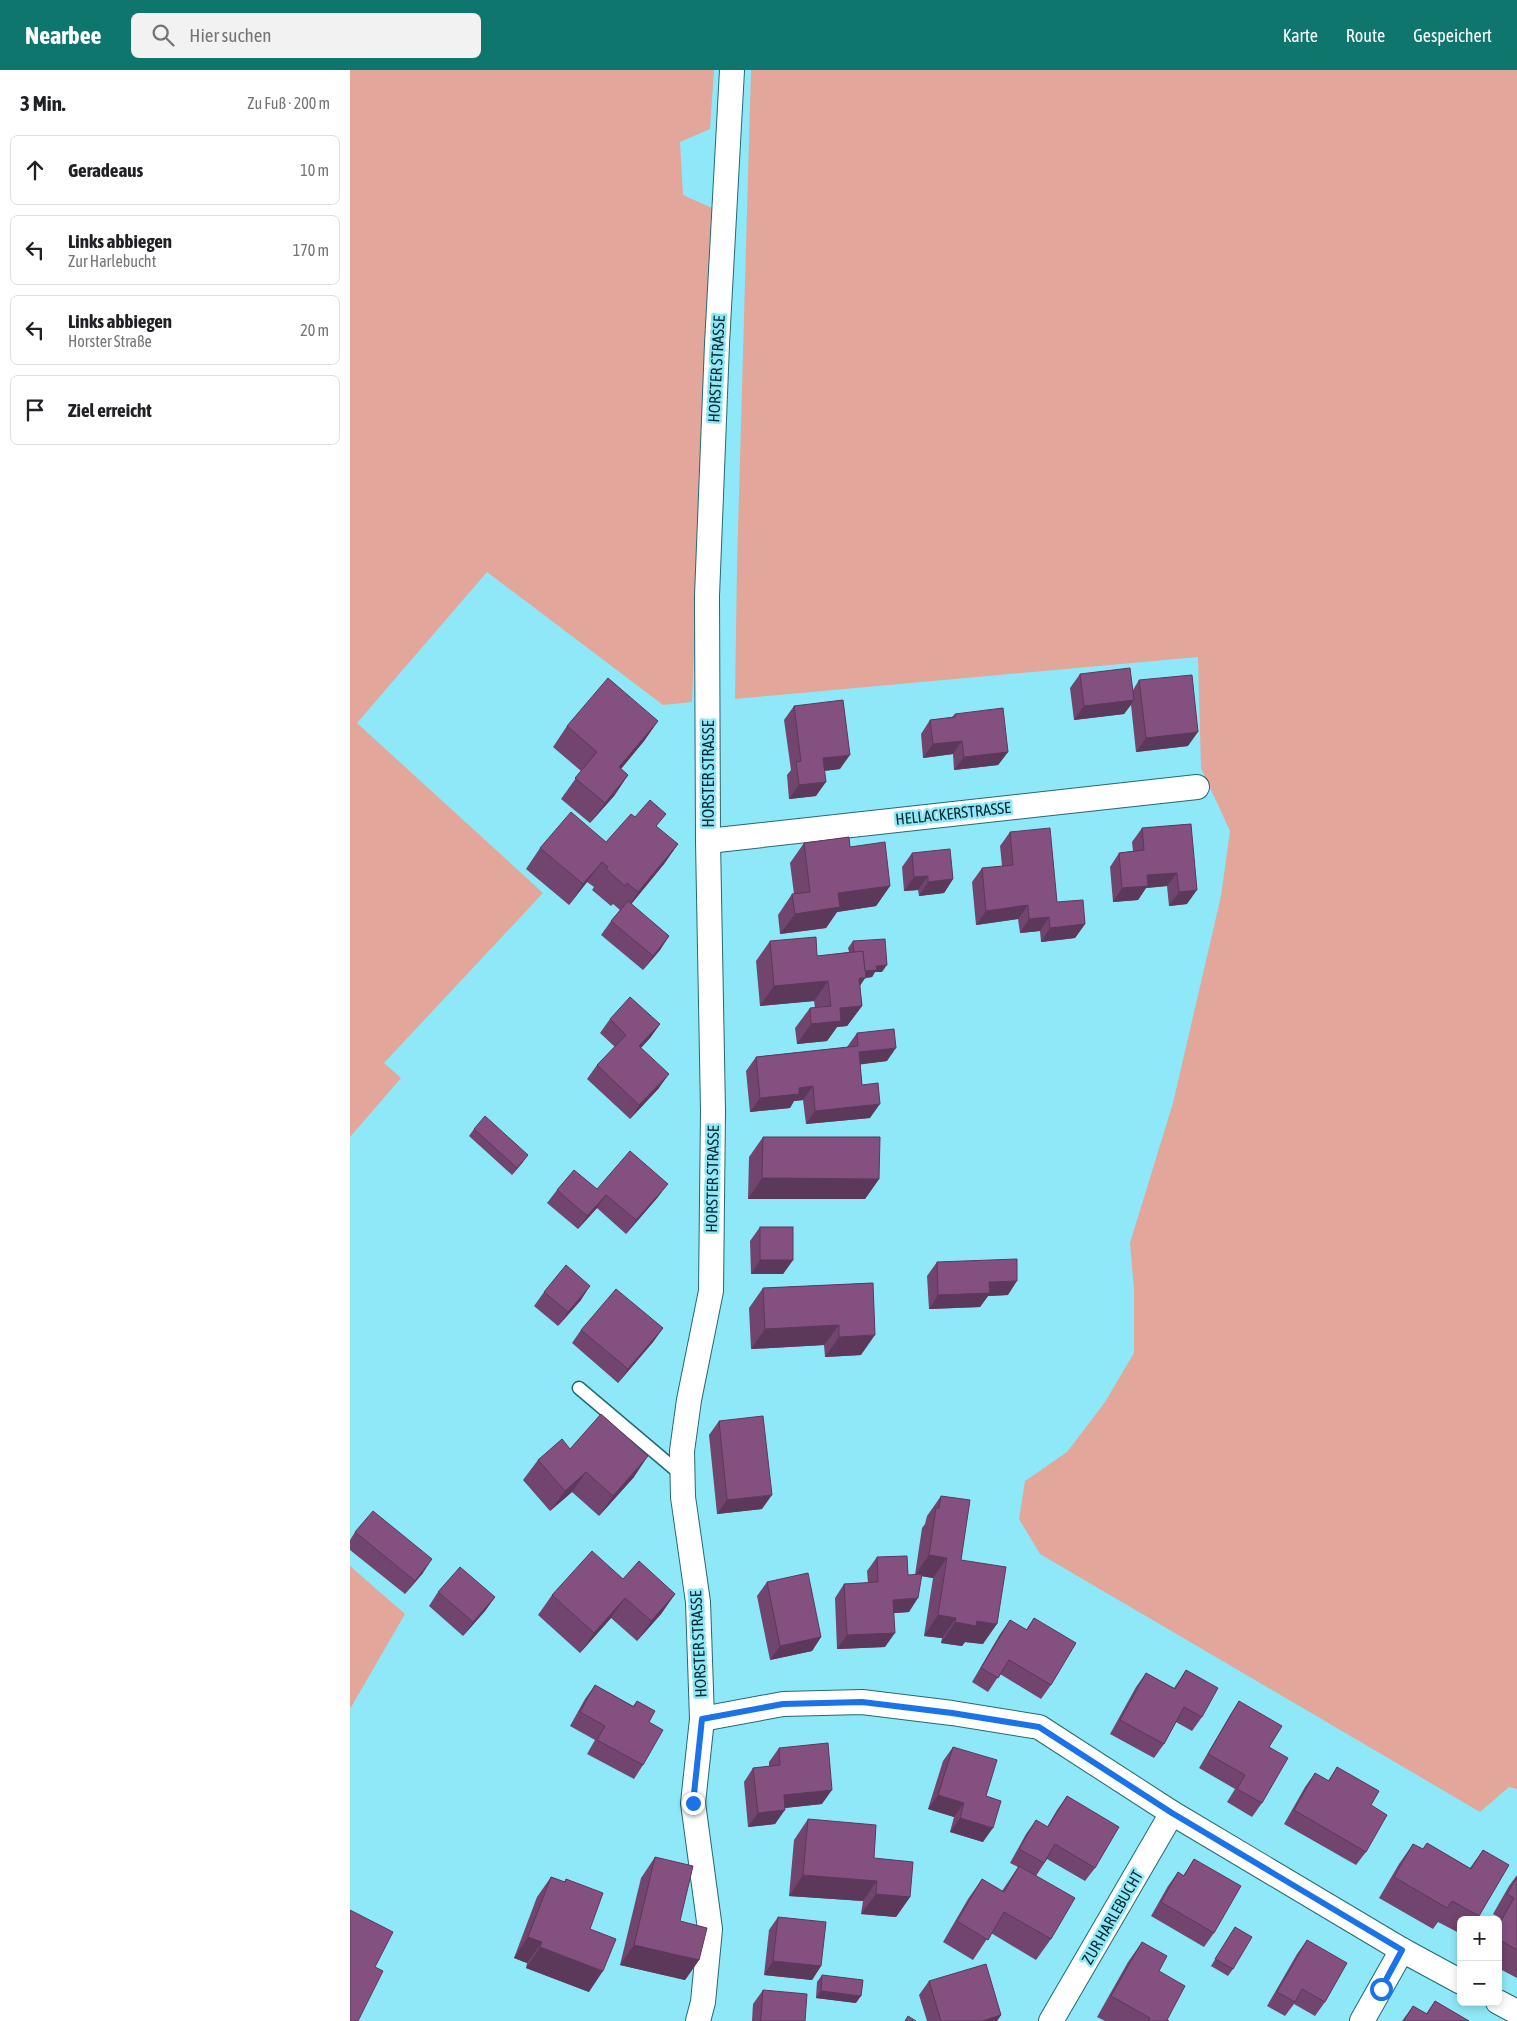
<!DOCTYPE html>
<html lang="de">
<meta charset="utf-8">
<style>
body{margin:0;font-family:"Asap Condensed",sans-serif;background:#f2f2f2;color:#202124}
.controls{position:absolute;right:15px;bottom:15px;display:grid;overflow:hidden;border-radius:8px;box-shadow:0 2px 8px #0003}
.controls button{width:45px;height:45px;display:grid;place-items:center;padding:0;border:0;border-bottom:1px solid #e0e0e0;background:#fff;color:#202124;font:25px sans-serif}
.stop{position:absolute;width:15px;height:15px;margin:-11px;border:4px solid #1a73e8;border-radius:50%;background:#fff}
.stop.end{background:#1a73e8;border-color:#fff;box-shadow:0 1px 5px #0008}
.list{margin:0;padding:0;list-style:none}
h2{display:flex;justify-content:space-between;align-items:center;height:65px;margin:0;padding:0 20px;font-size:21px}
h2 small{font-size:16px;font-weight:400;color:#757577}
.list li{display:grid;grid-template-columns:32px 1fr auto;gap:15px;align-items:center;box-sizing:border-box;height:70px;margin:0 10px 10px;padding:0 10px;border:1px solid #e0e0e0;border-radius:8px}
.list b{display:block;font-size:19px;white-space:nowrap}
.list p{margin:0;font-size:16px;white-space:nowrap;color:#757577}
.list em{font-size:16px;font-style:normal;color:#757577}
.icon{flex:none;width:28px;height:28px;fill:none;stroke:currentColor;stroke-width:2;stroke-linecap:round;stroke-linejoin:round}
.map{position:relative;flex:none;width:1167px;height:1951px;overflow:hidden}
header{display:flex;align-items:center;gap:30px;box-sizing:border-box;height:70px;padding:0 25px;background:#0f766e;color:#fff}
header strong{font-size:24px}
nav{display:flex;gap:28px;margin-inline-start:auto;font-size:18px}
.search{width:350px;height:45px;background:#f2f2f2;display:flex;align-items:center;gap:12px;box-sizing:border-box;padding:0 18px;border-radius:8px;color:#757577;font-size:19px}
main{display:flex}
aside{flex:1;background:#fff}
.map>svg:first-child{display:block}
</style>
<header>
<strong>Nearbee</strong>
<div class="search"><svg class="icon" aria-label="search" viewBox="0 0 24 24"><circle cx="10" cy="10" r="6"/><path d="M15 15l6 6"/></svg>Hier suchen</div>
<nav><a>Karte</a><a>Route</a><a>Gespeichert</a></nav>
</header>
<main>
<aside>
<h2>3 Min.<small>Zu Fuß · 200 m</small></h2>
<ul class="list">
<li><svg class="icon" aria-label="ahead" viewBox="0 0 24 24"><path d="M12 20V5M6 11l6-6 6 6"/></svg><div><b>Geradeaus</b></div><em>10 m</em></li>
<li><svg class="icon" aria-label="left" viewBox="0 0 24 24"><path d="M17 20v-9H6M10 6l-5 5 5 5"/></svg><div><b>Links abbiegen</b><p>Zur Harlebucht</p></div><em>170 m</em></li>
<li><svg class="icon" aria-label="left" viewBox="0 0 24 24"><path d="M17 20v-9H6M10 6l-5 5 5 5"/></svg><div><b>Links abbiegen</b><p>Horster Straße</p></div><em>20 m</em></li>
<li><svg class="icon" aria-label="arrive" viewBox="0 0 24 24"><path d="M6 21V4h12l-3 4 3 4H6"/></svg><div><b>Ziel erreicht</b></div></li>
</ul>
</aside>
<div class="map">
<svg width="1167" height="1951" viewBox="0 0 1167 1951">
<rect width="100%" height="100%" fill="#8fe8f7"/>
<g fill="#e2a69b">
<polygon points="0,0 364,0 360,59 330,72 333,125 362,138 342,632 313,635 137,502 7,653 193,823 34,993 51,1008 0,1067"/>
<polygon points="401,0 1167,0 1167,1719 1159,1717 1130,1742 690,1484 669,1449 675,1411 717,1382 755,1332 784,1283 784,1219 780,1173 823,1033 871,826 880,761 851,698 848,587 385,629 387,495"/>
<polygon points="0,1496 55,1544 0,1639"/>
</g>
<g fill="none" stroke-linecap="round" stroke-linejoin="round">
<g stroke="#236974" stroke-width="15">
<polyline id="service" points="229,1318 333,1406"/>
</g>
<g stroke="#236974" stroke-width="26">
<g id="minor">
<polyline points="358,771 847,717"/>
<polyline points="352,1649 433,1634 512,1632 602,1643 689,1657 822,1743 1052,1880 1111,1912"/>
<polyline points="1148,1932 1167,1942"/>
<polyline points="348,1951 353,1932 360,1859 343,1733 352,1649 348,1532 333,1427 332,1381 339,1330 361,1221 363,1041 358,771 357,526 367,274 382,0"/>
<polyline points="701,1951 822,1743"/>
<polyline points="1012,1951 1052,1880"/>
</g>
</g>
<use href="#service" stroke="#fff" stroke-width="12"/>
<use href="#minor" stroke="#fff" stroke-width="24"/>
</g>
<g fill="#72456e">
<polygon points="730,604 783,620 789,610 838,676 786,682 781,635 774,644 724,650 720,618"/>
<polygon points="444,636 490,699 474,701 466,726 439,729 437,705 441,700 434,650"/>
<polygon points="605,644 658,682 648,695 604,700 603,684 573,688 571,664 580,650 602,647"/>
<polygon points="308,651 294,671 271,699 278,705 264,726 240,753 211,729 231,701 203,677 217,656"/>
<polygon points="285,747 328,774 314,794 281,834 319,866 310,880 293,900 251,865 261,851 270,840 263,834 261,836 242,820 244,817 237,812 219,835 176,799 190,778 256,772"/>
<polygon points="841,754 837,834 819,836 817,816 796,818 788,830 763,832 760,797 769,783 783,781 782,772 792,758"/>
<polygon points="660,762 707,832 735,854 725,868 691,872 690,861 670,863 668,849 626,855 622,812 632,798 652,796 650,776"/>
<polygon points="454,773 500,777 540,816 526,836 487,842 476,858 430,864 428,845 442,824 444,824 440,793"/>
<polygon points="562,783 603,809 594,823 569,826 568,820 554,821 552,797"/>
<polygon points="420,871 467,886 499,882 498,878 503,871 532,902 525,902 522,907 515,908 510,916 512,936 497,956 487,957 477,971 447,974 445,958 460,938 465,938 464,931 410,936 406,891"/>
<polygon points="260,949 310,954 300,968 291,978 309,1018 280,1049 237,1009 247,995 265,977 250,963"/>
<polygon points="507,963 537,991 510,994 512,1015 520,1048 456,1054 453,1030 444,1031 440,1038 400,1042 396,1001 406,987 497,977"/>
<polygon points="124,1059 173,1092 162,1105 119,1066"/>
<polygon points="413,1067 529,1109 515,1129 398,1129 399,1087"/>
<polygon points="247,1119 308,1127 276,1164 247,1138 228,1159 197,1133 207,1120"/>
<polygon points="410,1157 443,1190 433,1204 401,1204 400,1171"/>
<polygon points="587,1192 658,1225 638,1226 630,1237 579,1239 577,1206"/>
<polygon points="523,1213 511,1285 475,1287 474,1275 401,1279 399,1238 413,1218"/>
<polygon points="194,1222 231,1230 208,1256 184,1236"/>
<polygon points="313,1258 303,1272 268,1313 222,1273 231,1260"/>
<polygon points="369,1351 412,1439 367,1444 359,1365"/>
<polygon points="220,1379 284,1407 249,1446 222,1422 200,1441 173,1410 188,1390"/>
<polygon points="591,1426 611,1490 633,1574 615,1572 612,1576 591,1573 592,1568 574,1566 583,1508 571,1506 559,1542 544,1543 535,1577 487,1579 485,1528 494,1514 518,1513 517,1501 527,1487 558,1505 565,1505 572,1458 575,1454 577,1446"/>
<polygon points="5,1462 73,1503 55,1524 0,1480 0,1470"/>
<polygon points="273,1509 325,1524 311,1544 287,1571 261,1548 230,1583 188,1545 202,1525"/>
<polygon points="417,1512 471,1567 462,1581 420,1590 407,1526"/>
<polygon points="88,1522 145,1527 135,1541 113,1566 79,1536"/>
<polygon points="684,1548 701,1615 691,1629 650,1604 638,1622 622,1612 650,1564 660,1550 676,1560"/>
<polygon points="836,1600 852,1647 842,1661 826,1652 814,1674 804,1688 760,1664 786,1617 796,1603 824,1618"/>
<polygon points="245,1615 283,1636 287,1631 299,1652 293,1695 284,1709 237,1684 245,1670 220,1656 235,1629"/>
<polygon points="889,1631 919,1677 912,1733 902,1747 877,1732 885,1719 849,1698 880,1645"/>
<polygon points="603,1677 636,1726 633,1772 600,1762 604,1747 578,1739 593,1691"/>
<polygon points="429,1678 472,1734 435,1738 425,1754 398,1757 394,1712 403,1698 419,1696 419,1692"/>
<polygon points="987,1697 1021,1735 1016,1782 1006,1795 934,1754 955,1717 965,1703 978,1711"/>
<polygon points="717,1726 745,1798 735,1811 697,1789 686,1806 701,1869 686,1890 641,1863 623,1890 593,1872 618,1829 632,1809 652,1821 668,1797 660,1793 676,1764 686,1750 697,1757 707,1740"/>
<polygon points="458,1749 524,1788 560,1827 546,1847 511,1844 513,1831 439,1826 444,1770"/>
<polygon points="1077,1773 1120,1798 1133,1780 1129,1846 1126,1850 1111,1850 1111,1864 1088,1852 1083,1859 1029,1828 1049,1794 1063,1774 1073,1779"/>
<polygon points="305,1787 330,1851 349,1890 335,1910 270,1895 291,1808"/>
<polygon points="844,1789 864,1863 854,1877 801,1846 818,1816 828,1802 833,1806"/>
<polygon points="1167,1805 1167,1908 1148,1898 1148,1852 1150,1848 1143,1844 1159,1816"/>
<polygon points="201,1807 214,1812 216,1809 240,1859 239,1922 176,1898 177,1893 164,1888 187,1827"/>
<polygon points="428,1847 471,1896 462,1910 414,1905 419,1860"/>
<polygon points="885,1857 883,1899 878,1906 861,1896"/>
<polygon points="957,1870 975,1932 965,1946 944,1934 935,1946 917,1936 947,1884"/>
<polygon points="792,1872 809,1901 817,1950 819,1951 755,1951 747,1947 778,1892"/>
<polygon points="472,1905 506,1933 466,1928 467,1912"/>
<polygon points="579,1911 651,1945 647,1951 577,1951 569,1925"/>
<polygon points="413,1920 455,1951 402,1951 403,1934"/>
<polygon points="1085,1931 1119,1951 1052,1951 1063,1936 1076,1944"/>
</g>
<g fill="#5c385a">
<polygon points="784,630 774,644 724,650 734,636"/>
<polygon points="308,651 294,671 255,718 269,697"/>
<polygon points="848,662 838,676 786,682 796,668"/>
<polygon points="612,671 603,684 573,688 583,674"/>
<polygon points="658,682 648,695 604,700 614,687"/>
<polygon points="500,685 490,699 463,702 473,688"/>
<polygon points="278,705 264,726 240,753 255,733"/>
<polygon points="476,712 466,726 439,729 449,715"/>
<polygon points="328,774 314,794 274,843 288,822"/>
<polygon points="252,792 237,812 219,835 233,814"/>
<polygon points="827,803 817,816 796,818 788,830 763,832 772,818 797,805"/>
<polygon points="578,806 568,820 554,821 564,807"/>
<polygon points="603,809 594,823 569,826 578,812"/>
<polygon points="540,816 526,836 487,842 476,858 430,864 445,844 488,823"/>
<polygon points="847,820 837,834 819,836 829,822"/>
<polygon points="678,835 668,849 626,855 636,841"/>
<polygon points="699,847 690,861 670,863 679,849"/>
<polygon points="735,854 725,868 691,872 700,858"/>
<polygon points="319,866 310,880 293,900 303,886"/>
<polygon points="537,895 532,902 525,902 522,907 515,908 501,928 501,909 526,896"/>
<polygon points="478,911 464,931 410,936 424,916"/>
<polygon points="512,936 497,956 487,957 477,971 447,974 461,954 490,938"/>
<polygon points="310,954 300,968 279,990 289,976"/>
<polygon points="546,978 537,991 499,996 509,982"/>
<polygon points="319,1004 309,1018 280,1049 289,1035"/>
<polygon points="463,1016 453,1030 444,1031 440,1038 400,1042 410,1028 449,1018"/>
<polygon points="530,1034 520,1048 456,1054 465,1041"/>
<polygon points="178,1085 173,1092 162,1105 167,1098"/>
<polygon points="412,1108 529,1109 515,1129 398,1129"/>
<polygon points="318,1114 308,1127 276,1164 286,1150"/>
<polygon points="256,1125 247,1138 228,1159 237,1146"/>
<polygon points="410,1190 443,1190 433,1204 401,1204"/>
<polygon points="667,1211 658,1225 638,1226 630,1237 579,1239 588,1225 639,1212"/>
<polygon points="240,1216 231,1230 208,1256 218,1242"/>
<polygon points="489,1255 474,1275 401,1279 415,1259"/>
<polygon points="313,1258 303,1272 268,1313 278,1299"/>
<polygon points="525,1265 511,1285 475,1287 489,1267"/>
<polygon points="298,1386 284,1407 249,1446 263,1426"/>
<polygon points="236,1402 222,1422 200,1441 215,1421"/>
<polygon points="422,1425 412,1439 367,1444 377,1430"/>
<polygon points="579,1485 597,1488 583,1508 565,1505"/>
<polygon points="82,1489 73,1503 55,1524 65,1511"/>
<polygon points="325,1524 311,1544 287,1571 301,1551"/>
<polygon points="145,1527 135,1541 113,1566 123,1552"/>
<polygon points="275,1528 261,1548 230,1583 244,1563"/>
<polygon points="568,1528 559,1542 533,1544 543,1530"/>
<polygon points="588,1545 606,1548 592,1568 574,1566"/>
<polygon points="627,1551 647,1554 633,1574 615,1572 612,1576 591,1573 605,1552"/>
<polygon points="545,1563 535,1577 487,1579 497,1565"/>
<polygon points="471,1567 462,1581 420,1590 430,1576"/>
<polygon points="482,1720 472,1734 424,1739 434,1725"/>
<polygon points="588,1725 614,1733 604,1747 578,1739"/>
<polygon points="435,1740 425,1754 398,1757 408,1743"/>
<polygon points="610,1748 643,1758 633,1772 600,1762"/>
<polygon points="453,1805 527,1811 513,1831 439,1826"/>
<polygon points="526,1824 560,1827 546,1847 511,1844"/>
<polygon points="178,1867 192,1872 177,1893 164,1888"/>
<polygon points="284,1875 349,1890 335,1910 270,1895"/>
<polygon points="190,1877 253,1901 239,1922 176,1898"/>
<polygon points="423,1891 471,1896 462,1910 414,1905"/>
<polygon points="471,1921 511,1926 506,1933 466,1928"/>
<polygon points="651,1945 647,1951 632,1951"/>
</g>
<g fill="#845080" stroke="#5c385a">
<polygon points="780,598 784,630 734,636 730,604"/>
<polygon points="842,605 848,662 796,668 789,610"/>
<polygon points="258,608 308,651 269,697 278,705 255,733 225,708 247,682 217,656"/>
<polygon points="493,630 500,685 473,688 476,712 449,715 446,692 451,691 444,636"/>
<polygon points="653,638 658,682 614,687 612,671 583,674 580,650 605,647 605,644"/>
<polygon points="300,730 316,744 306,756 328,774 288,822 277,813 275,816 256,799 258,797 252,792 233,814 190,778 221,742 256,772 281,744 285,747"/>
<polygon points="841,754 847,820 829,822 827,803 797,805 798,816 772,818 769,783 794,780 792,758"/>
<polygon points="700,758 707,832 733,830 735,854 700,858 699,847 679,849 678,835 636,841 632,798 663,795 660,762"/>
<polygon points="499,767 500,777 535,772 540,816 488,823 490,837 445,844 442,824 460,822 454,773"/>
<polygon points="600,779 603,809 578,812 578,806 564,807 562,783"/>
<polygon points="278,831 319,866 303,886 261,851"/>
<polygon points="466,867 467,886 513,881 516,908 509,908 512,936 490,938 491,951 461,954 460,938 481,936 478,911 424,916 420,871"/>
<polygon points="535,869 537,895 526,896 527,900 515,901 513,881 504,882 503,871"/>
<polygon points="280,927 310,954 289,976 319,1004 289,1035 247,995 276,965 260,949"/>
<polygon points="544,959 546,978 509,982 512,1015 528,1013 530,1034 465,1041 463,1016 449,1018 449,1024 410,1028 406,987 508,976 507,963"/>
<polygon points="135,1046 178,1085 167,1098 124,1059"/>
<polygon points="413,1067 530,1067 529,1109 412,1108"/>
<polygon points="280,1081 318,1114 286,1150 256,1125 237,1146 207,1120 224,1100 247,1119"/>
<rect x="410" y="1157" width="33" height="33"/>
<polygon points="667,1189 667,1211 639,1212 640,1223 588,1225 587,1192"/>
<polygon points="216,1195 240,1216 218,1242 194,1222"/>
<polygon points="523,1213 525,1265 489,1267 489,1255 415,1259 413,1218"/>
<polygon points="266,1219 313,1258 278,1299 231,1260"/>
<polygon points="251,1344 298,1386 263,1426 236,1402 215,1421 188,1390 212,1369 220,1379"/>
<polygon points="413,1346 422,1425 377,1430 369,1351"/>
<polygon points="591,1426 620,1430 611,1490 656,1497 647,1554 627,1551 626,1556 605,1552 606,1548 588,1545 597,1488 579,1485 586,1438 589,1438"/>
<polygon points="23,1441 82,1489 65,1511 5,1462"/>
<polygon points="242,1481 273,1509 289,1491 325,1524 301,1551 275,1528 244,1563 202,1525"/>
<polygon points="557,1486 558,1505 572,1504 568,1528 543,1530 545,1563 497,1565 494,1514 528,1512 527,1487"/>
<polygon points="110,1497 145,1527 123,1552 88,1522"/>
<polygon points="458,1503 471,1567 430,1576 417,1512"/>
<polygon points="684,1548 726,1573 701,1615 659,1590 648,1608 631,1598 660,1550 677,1560"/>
<polygon points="836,1600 868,1618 852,1647 834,1637 814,1674 770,1650 796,1603 825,1619"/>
<polygon points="245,1615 284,1637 287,1631 305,1641 299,1652 313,1660 293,1695 247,1670 255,1656 230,1642"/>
<polygon points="889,1631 932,1656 919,1677 938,1688 912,1733 887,1719 895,1705 858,1684"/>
<polygon points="478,1673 482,1720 434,1725 435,1740 408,1743 403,1698 430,1695 429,1678"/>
<polygon points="603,1677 647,1690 636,1726 651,1731 643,1758 610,1748 614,1733 588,1725"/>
<polygon points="987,1697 1029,1721 1021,1735 1037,1745 1016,1782 944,1740 965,1703 979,1711"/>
<polygon points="717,1726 769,1757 745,1798 705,1774 694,1793 669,1779 686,1750 698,1757"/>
<polygon points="458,1749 526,1755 524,1788 563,1792 560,1827 526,1824 527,1811 453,1805"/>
<polygon points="1077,1773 1121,1799 1133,1780 1159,1795 1129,1846 1102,1831 1097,1838 1044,1807 1063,1774 1073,1779"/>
<polygon points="305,1787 343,1796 330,1851 357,1858 349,1890 284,1875"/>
<polygon points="844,1789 891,1816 864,1863 811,1832 828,1802 834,1806"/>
<polygon points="669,1796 725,1828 701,1869 654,1842 638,1870 607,1851 632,1809 654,1822"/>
<polygon points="201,1807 215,1812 216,1809 253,1823 240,1859 266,1869 253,1901 190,1877 192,1872 178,1867"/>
<polygon points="1167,1807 1167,1880 1148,1869 1148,1856 1164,1828 1157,1824"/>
<polygon points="0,1840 43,1862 25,1897 33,1901 8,1951 0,1951"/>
<polygon points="428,1847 476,1852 471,1896 423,1891"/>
<polygon points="885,1857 902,1867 883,1899 865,1889"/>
<polygon points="957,1870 997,1893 975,1932 952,1919 945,1932 927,1922"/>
<polygon points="792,1872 817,1886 809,1901 835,1916 817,1950 819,1951 798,1951 800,1948 761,1926"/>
<polygon points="636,1894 651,1945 632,1951 591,1951 579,1911"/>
<polygon points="472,1905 513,1910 511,1926 471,1921"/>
<polygon points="413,1920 457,1924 455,1951 410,1951 411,1947"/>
<polygon points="1085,1931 1119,1951 1054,1951 1063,1936 1077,1944"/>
<polygon points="558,1946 566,1951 555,1951"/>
</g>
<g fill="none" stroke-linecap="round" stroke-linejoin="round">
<polyline stroke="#1a73e8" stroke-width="6" points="343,1733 352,1649 433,1634 512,1632 602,1643 689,1657 822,1743 1052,1880 1031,1919"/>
</g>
<g text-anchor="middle" stroke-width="5" stroke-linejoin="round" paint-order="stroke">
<g font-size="16" fill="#00272d" stroke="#8fe8f7">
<text transform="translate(366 299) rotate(-87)" y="6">HORSTER STRASSE</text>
<text transform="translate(358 704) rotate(-90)" y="6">HORSTER STRASSE</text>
<text transform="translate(603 743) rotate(-6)" y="6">HELLACKERSTRASSE</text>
<text transform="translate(362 1109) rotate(-89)" y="6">HORSTER STRASSE</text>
<text transform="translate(348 1574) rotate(-93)" y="6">HORSTER STRASSE</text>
<text transform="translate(762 1847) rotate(-60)" y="6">ZUR HARLEBUCHT</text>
</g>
</g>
</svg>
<div class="controls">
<button>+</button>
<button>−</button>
</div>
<div class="stop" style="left:1031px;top:1919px"></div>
<div class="stop end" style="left:343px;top:1733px"></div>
</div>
</main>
